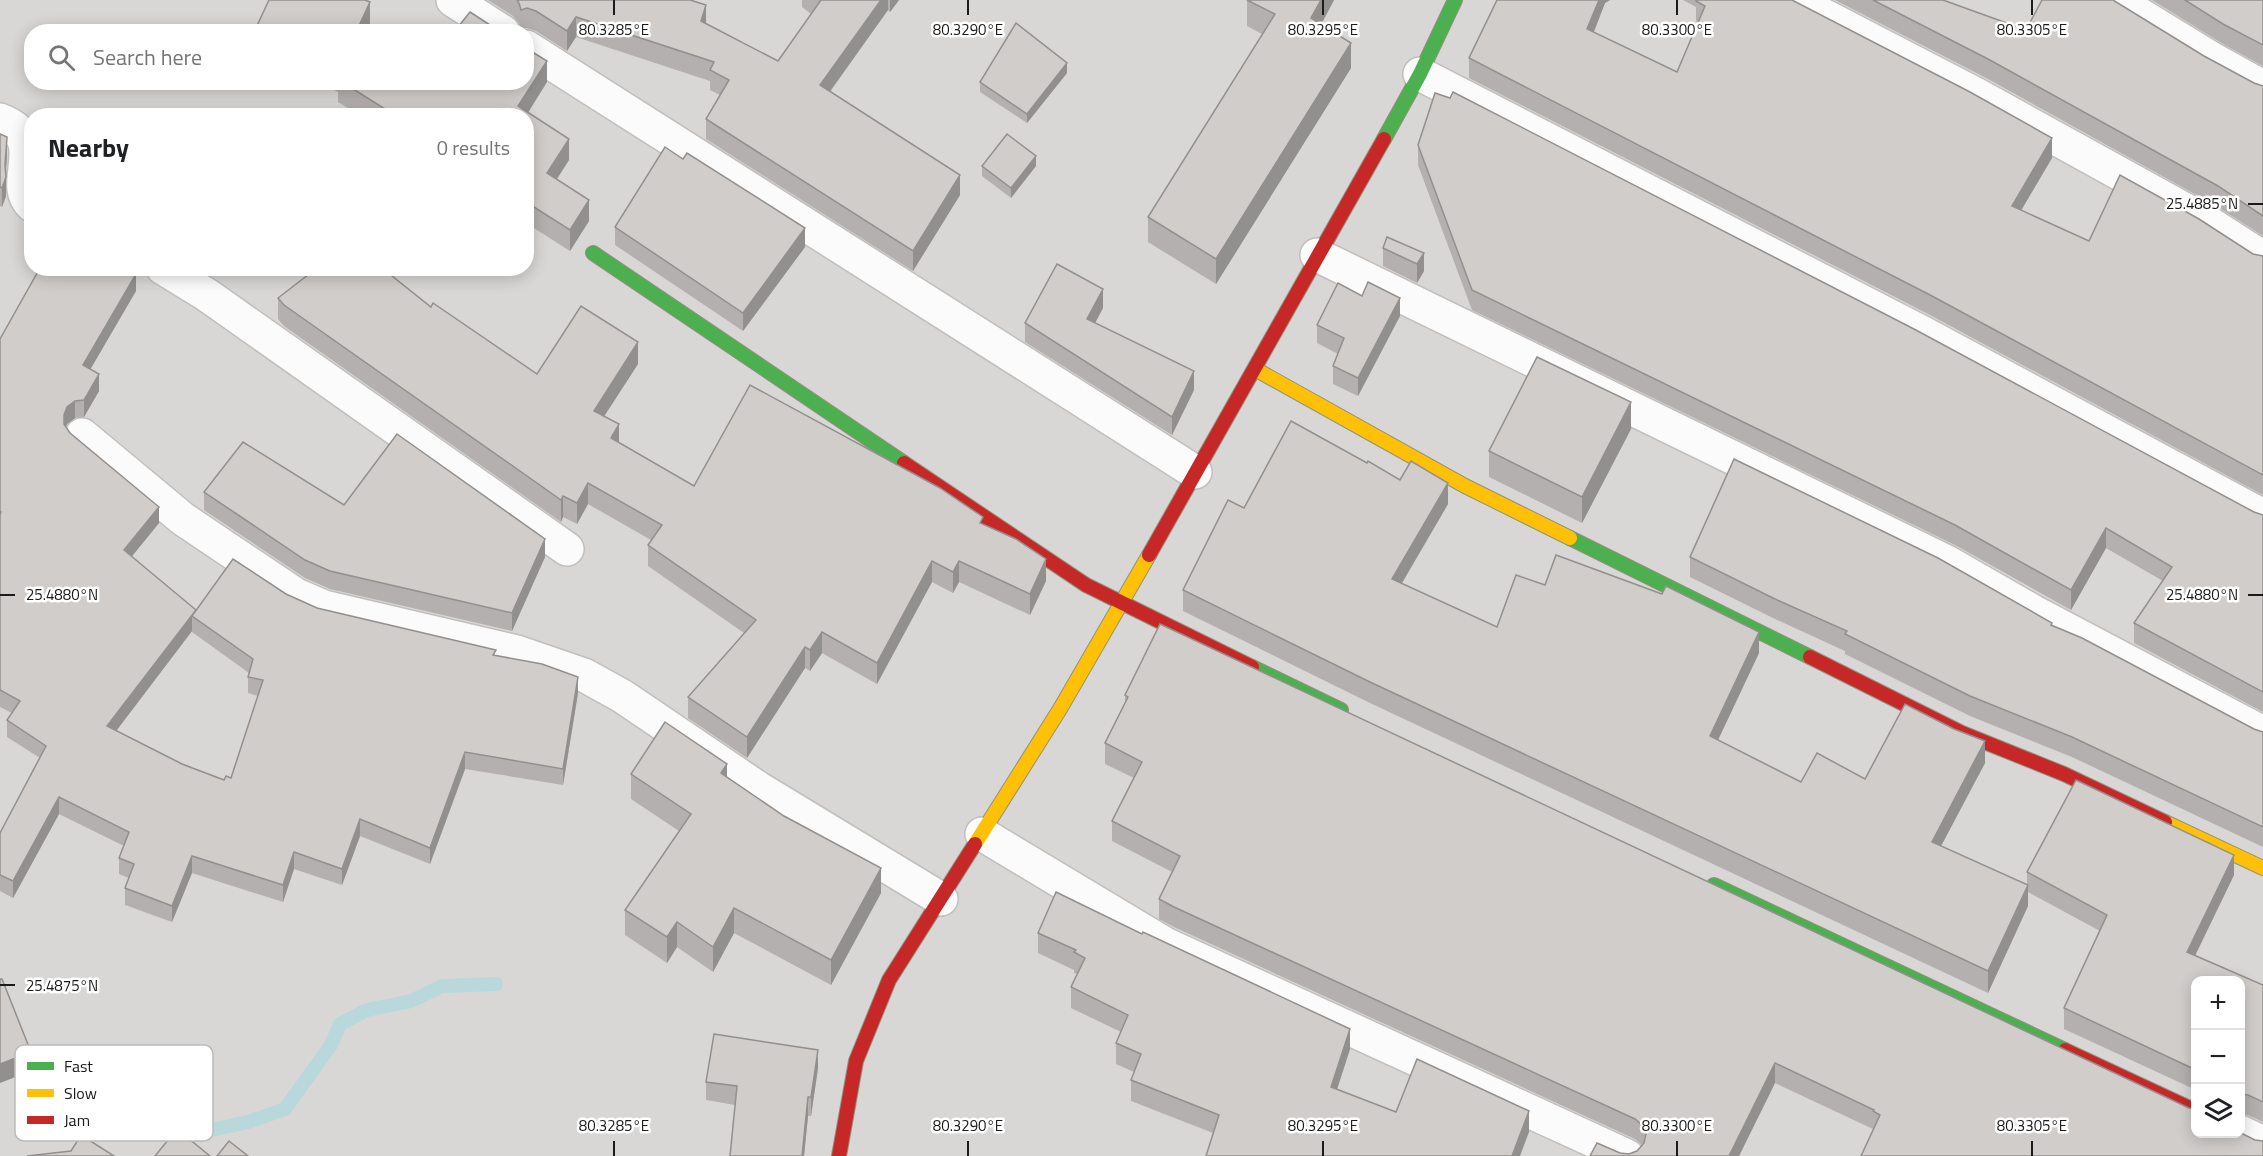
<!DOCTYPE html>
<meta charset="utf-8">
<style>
body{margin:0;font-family:"Titillium Web",sans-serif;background:#f6f6f6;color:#202124}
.controls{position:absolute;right:18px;bottom:18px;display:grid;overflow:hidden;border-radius:12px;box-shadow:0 3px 15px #0003}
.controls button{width:54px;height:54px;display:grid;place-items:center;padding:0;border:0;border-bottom:2px solid #e0e0e0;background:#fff;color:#202124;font:30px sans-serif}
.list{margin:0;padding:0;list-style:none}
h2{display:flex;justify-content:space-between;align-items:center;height:78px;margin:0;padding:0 24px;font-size:26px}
h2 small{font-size:20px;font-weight:400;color:#757577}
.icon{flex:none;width:33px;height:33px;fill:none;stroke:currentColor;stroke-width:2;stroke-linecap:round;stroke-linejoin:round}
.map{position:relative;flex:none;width:2263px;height:1156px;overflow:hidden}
.search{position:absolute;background:#fff;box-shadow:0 3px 15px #0003;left:24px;top:24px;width:510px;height:66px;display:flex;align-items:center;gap:15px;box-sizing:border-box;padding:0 21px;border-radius:24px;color:#757577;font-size:22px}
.panel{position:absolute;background:#fff;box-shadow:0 3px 15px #0003;left:24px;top:108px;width:510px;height:168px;border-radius:24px}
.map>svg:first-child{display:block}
</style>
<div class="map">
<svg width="2263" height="1156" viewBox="0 0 2263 1156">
<rect width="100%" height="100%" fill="#e9e7e4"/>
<path fill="#d8d7d5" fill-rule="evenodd" d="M0,0H2263V1156H0ZM32,32H526V82H32ZM32,116H526V268H32ZM2196,980H2240V1134H2196Z"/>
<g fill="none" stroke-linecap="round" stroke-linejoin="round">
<polyline stroke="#b8d8dc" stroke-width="14" points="207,1131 248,1122 285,1109 331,1045 340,1024 367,1010 411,1001 442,986 496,984"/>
<g stroke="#c0bfbe" stroke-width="36">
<g id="street">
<polyline points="453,0 503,32"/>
<polyline points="1794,0 1979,96 2209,223 2263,258"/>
<polyline points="2116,0 2214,60 2263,87"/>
<polyline points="526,47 1195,472"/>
<polyline points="1420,74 1923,333 2263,516"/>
<path d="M0,120C51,139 7,183 32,205"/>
<polyline points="1317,255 1947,562 2034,612 2263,733"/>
<polyline points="163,268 207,295 567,549"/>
<polyline points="82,435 183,519 296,595 324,607 517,652 584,675 622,696 758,788 941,899"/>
<polyline points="982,834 1165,944 1627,1156"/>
<polyline points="2240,1132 2263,1143"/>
</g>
</g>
<g stroke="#92917d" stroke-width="16">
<g id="fast">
<polyline points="1384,139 1420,74 1455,0"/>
<polyline points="593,253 904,463"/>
<polyline points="1570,538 1810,657"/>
<polyline points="1252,667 1341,710"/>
<polyline points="1714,885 2065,1050"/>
</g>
</g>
<g stroke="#92917d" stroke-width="16">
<g id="slow">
<polyline points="1255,369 1465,486 1570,538"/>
<polyline points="2165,822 2263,868"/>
<polyline points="975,844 1060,709 1149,555"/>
</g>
</g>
<g stroke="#92917d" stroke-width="16">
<g id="jam">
<polyline points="904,463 1086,585 1252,667"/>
<polyline points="1149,555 1384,139"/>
<polyline points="1810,657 1962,733 2064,774 2165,822"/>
<polyline points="2065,1050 2196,1111"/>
<polyline points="839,1156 856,1061 889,980 975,844"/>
</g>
</g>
<use href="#street" stroke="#fcfbfb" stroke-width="33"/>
<use href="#fast" stroke="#4caf50" stroke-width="14"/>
<use href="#slow" stroke="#ffc107" stroke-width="14"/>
<use href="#jam" stroke="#c62828" stroke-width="14"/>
</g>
<g fill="#b3b0af" fill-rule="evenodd">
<polygon points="488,0 690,0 706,24 778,61 811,14 802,7 802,0 899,0 890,12 888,10 830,92 960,195 913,271 706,139 706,119 720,95 710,90 710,81 576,37 567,51 536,31 527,28 521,29 519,23 513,16"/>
<polygon points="1247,0 1334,0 1321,24 1351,68 1216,284 1148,242 1148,217 1262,34 1247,26"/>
<polygon points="1497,0 1610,0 1605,3 1594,32 1677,72 1698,22 1696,21 1696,7 1683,0 1792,0 2052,158 2021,210 2089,241 2253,254 2263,256 2263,495 1932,316 1469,78 1469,58"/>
<polygon points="1835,0 1943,0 2026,30 2204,56 2254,83 2263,86 2263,236 2218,207 1988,79"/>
<polygon points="2152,0 2263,0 2263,66 2223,44"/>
<polygon points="1067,73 1027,123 980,92 980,82"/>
<polygon points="318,82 547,82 527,113 569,160 557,179 589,221 570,251 526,223 526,116 361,116 338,102 338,92"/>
<polygon points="0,134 7,156 6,172 6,196 2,207 0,206"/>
<polygon points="1418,145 2254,512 2263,515 2263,712 2134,643 2134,623 2163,581 2106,548 2071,610 1955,545 1472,310 1418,165"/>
<polygon points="982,166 1036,166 1011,198 982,176"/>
<polygon points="615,227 805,247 743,331 615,245"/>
<polygon points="1383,248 1424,253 1424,271 1417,283 1383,266"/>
<path d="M136,291L90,369L99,391L84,417L75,418L67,424L66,427L70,433L159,523L132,556L196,611L286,594L317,608L496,656L578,693L563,785L465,769L430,864L360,836L342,885L294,869L283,902L192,873L172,922L125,905V888L129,878L119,874V858L124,846L59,814L13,898L0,891V833L40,758L7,737V720L12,713L0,707V339ZM192,631V632L249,673L248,677V693L258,696L231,778L224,780L182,764L116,731Z"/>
<polygon points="278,298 431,307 537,374 638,364 604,416 619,442 694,486 983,524 1046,581 1030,615 959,582 953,593 932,582 877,684 822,653 810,671 805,668 747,758 688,718 688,697 744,633 648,566 648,545 651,540 588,504 577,524 563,517 561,522 284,326 278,319"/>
<polygon points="1103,308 1095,323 1194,390 1172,435 1025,342 1025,323"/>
<polygon points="1400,316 1358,396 1333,384 1333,366 1338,354 1317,343 1317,325"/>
<polygon points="1631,429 1582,523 1489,477 1489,451"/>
<polygon points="1367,463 1448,504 1402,583 1497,627 1545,585 1759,653 1718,740 1801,782 1865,779 1985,763 1941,846 2027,884 2027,872 2234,875 2195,956 2263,985 2263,1122 2248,1115 2241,1114 2241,981 2196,981 2196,1090 2064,1029 2064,1008 2100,931 2028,892 2028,906 1988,993 1370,703 1183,611 1183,590 1244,508"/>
<polygon points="204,492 344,505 545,557 512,631 330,589 305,578 204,510"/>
<polygon points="1690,557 2052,625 2254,729 2263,732 2263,847 2072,757 1970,716 1845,654 1845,651 1775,619 1690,577"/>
<polygon points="1125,695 2189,1108 1873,1129 1775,1083 1739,1156 1590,1156 1620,1153 1629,1154 1637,1151 1642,1145 1635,1139 1174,927 1159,919 1159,899 1172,872 1112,841 1112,821 1134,778 1105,764 1105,743 1125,704"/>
<polygon points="631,774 727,778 881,893 831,985 734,933 713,972 677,947 667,963 625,935 625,910 679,831 631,799"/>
<polygon points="1038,933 1350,1049 1337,1089 1396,1112 1529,1132 1213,1133 1131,1101 1131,1080 1134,1072 1116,1064 1116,1043 1121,1032 1071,1008 1071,987 1077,974 1074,973 1074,970 1038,953"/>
<polygon points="818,1068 811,1116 808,1116 804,1156 730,1156 735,1105 706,1100 706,1082"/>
</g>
<g fill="#92908e">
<polygon points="881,0 888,0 888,10 820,105 820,85"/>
<polygon points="890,0 899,0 890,12"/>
<polygon points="1321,0 1334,0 1311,44 1311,18"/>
<polygon points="1599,0 1610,0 1605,3 1587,49 1587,29"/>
<polygon points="370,2 370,24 367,32 356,32"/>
<polygon points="706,5 706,25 701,21"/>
<polygon points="576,17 576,37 567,51 567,31"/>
<polygon points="1351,43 1351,68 1216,284 1216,259"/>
<polygon points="547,61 547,82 526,116 518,106"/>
<polygon points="1067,63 1067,73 1027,123 1027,114"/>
<polygon points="7,137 7,156 5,180 6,177 6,196 2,207 2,188"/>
<polygon points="2052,138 2052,158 2012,226 2012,206"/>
<polygon points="569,139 569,160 547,194 547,173"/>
<polygon points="1036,156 1036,166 1011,198 1011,188"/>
<polygon points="960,175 960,195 913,271 913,251"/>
<polygon points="589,200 589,221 570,251 570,230"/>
<polygon points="805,228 805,247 743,331 743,313"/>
<polygon points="1424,253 1424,271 1417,283 1417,264"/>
<polygon points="136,274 136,291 83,382 83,365"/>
<polygon points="1103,289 1103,308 1087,338 1087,319"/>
<polygon points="1400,298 1400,316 1358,396 1358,378"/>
<polygon points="638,342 638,364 594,432 594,411"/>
<polygon points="1194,371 1194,390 1172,435 1172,417"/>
<polygon points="99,374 99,391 84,417 84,400"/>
<polygon points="75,401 75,418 67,424 64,431 64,415 67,407"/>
<polygon points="1631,402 1631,429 1582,523 1582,497"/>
<polygon points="619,424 619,445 611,438"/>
<polygon points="588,483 588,504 577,524 577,503"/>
<polygon points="1448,483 1448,504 1392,600 1392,579"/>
<polygon points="563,496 563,517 561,522 561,500"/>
<polygon points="159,507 159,523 124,566 124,550"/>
<polygon points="2106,528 2106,548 2071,610 2071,590"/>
<polygon points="545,539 545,557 512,631 512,613"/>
<polygon points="1046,559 1046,581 1030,615 1030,594"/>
<polygon points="932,561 932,582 877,684 877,663"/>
<polygon points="959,561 959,582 953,593 953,572"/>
<polygon points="196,610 196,618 192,616 192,631 107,743 107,726"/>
<polygon points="822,632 822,653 810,671 810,650"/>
<polygon points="1759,632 1759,653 1710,757 1710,736"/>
<polygon points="805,647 805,668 747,758 747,737"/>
<polygon points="578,677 578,693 563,785 563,769"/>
<polygon points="1985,741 1985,763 1932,863 1932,842"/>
<polygon points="465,752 465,769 430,864 430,848"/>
<polygon points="727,764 727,790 721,773"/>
<polygon points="59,797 59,814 13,898 13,881"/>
<polygon points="360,819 360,836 342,885 342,869"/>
<polygon points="294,852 294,869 283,902 283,885"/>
<polygon points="2234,855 2234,875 2187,972 2187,952"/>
<polygon points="192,856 192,873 172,922 172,906"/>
<polygon points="881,868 881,893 831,985 831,960"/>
<polygon points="2028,885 2028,906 1988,993 1988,971"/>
<polygon points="734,908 734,933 713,972 713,947"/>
<polygon points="677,922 677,947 667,963 667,937"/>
<polygon points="1350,1029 1350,1049 1331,1108 1331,1087"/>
<polygon points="818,1050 818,1068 811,1116 811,1097"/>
<polygon points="31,1052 31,1071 0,1083 0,1064"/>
<polygon points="1775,1063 1775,1083 1739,1156 1729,1156"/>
<polygon points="808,1097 808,1116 804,1156 802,1156"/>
<polygon points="1529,1111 1529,1132 1520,1156 1512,1156"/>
</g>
<g fill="#d0cdcb" stroke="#92908e" stroke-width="1.5">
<polygon points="269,0 365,0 370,2 356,32 258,32 255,30"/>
<polygon points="517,0 690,0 706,5 701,21 778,61 821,0 820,0 881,0 820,85 960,175 913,251 706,119 729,80 710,70 714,62 576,17 567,31 536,11 527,8 521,10 519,3"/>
<polygon points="1247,0 1321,0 1311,18 1351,43 1216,259 1148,217 1275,14"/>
<polygon points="1497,0 1599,0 1587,29 1677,72 1705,6 1696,1 1696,0 1792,0 1970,92 2052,138 2012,206 2089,241 2120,175 2199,219 2253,254 2263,256 2263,475 1932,296 1469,58"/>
<polygon points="1873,0 1943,0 2026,30 2042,0 2113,0 2204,56 2254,83 2263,86 2263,216 2218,186 1988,59"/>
<polygon points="2185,0 2263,0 2263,45 2223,24"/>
<polygon points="470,12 493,27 502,29 508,28 509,32 454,32"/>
<polygon points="1016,23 1067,63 1027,114 980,82"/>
<polygon points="526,48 547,61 518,106 569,139 547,173 589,200 570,230 526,202 526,116 396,116 342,82 526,82"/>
<polygon points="1453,92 1914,329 2254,512 2263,515 2263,692 2134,623 2172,567 2106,528 2071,590 1955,525 1472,290 1418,145 1435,93 1450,98"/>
<polygon points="0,134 7,137 5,165 6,177 2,188 0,187"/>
<polygon points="1007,134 1036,156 1011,188 982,166"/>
<polygon points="665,147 683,159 687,153 805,228 743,313 615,227"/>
<polygon points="1387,237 1424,253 1417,264 1383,248"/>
<polygon points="1057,264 1103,289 1087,319 1194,371 1172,417 1025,323"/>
<polygon points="40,268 125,268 136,274 83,365 99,374 84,400 75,401 67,407 64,415 64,424 70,433 159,507 124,550 196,610 107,726 182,764 224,780 226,776 231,778 263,680 248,677 253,659 192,616 233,559 286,594 317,608 496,650 493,655 542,664 578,677 563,769 465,752 430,848 360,819 342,869 294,852 283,885 192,856 172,906 125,888 134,864 119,858 129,832 59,797 13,881 0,875 0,833 46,746 7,720 20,701 0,690 0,515 1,512 0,511 0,339"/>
<polygon points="317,268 382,268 431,307 433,303 537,374 581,306 638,342 594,411 619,424 611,438 694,486 750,385 940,488 983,517 980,523 1016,539 1046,559 1030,594 959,561 953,572 932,561 877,663 822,632 810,650 805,647 747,737 688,697 756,620 648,545 662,525 588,483 577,503 563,496 561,500 284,305 278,298"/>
<polygon points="1368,282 1400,298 1358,378 1333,366 1344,338 1317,325 1338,283 1362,296"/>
<polygon points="1537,357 1631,402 1582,497 1489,451"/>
<polygon points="1291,421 1367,463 1368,461 1400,480 1411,461 1448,483 1392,579 1497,627 1516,575 1545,585 1556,555 1662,594 1666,586 1759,632 1710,736 1801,782 1817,753 1865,779 1905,704 1954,729 1985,741 1932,842 2028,885 1988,971 1370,682 1183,590 1228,500 1244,508"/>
<polygon points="397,434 545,539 512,613 330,571 305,560 204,492 243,442 344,505"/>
<polygon points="1734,459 1938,558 2052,623 2051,625 2082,638 2254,729 2263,732 2263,827 2072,737 1970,696 1845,634 1847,631 1775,599 1690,557"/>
<polygon points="1160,624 2189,1108 2196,1109 2196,1134 2241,1133 2255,1140 2263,1141 2263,1156 1861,1156 1880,1115 1873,1111 1874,1110 1775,1063 1729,1156 1590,1156 1597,1143 1620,1153 1629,1154 1637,1151 1644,1143 1646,1134 1643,1126 1635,1119 1174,907 1159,899 1180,856 1112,821 1142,762 1105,743 1128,697 1125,695"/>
<polygon points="665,722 727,764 721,773 784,816 881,868 831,960 734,908 713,947 677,922 667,937 625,910 691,814 631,774"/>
<polygon points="2076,780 2234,855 2187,952 2263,985 2263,1102 2248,1095 2241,1094 2241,981 2196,981 2196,1070 2064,1008 2107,915 2027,872"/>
<polygon points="1056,892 1142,934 1143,932 1350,1029 1331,1087 1396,1112 1417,1059 1529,1111 1512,1156 1206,1156 1219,1115 1131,1080 1141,1054 1116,1043 1128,1015 1071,987 1085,958 1074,952 1076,950 1038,933"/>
<polygon points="0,979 2,979 31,1052 0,1064"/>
<polygon points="714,1034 818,1050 811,1097 808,1097 802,1156 730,1156 737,1086 706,1082"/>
<polygon points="177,1129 210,1156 155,1156"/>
<polygon points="81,1135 114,1156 27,1156 71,1151"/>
<polygon points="229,1141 248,1156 217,1156"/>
</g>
<path fill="none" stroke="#1b1b1b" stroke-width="2" d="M614,0V15M968,0V15M1323,0V15M1677,0V15M2032,0V15M2248,204H2263M0,595H15M2248,595H2263M0,985H15M614,1141V1156M968,1141V1156M1323,1141V1156M1677,1141V1156M2032,1141V1156"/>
<rect x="15" y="1045" width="198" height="96" rx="9" fill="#fff" stroke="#bbb" stroke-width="1.5"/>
<rect x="27" y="1062" width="27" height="8" fill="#4caf50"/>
<rect x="27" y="1089" width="27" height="8" fill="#ffc107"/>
<rect x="27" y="1116" width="27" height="8" fill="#c62828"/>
<g font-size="16" fill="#1b1b1b">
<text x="64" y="1072">Fast</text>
<text x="64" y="1099">Slow</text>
<text x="64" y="1126">Jam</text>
</g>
<g font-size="15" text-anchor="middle" fill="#1b1b1b" stroke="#fff" stroke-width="5" stroke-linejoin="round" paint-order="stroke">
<text x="614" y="35">80.3285°E</text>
<text x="968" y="35">80.3290°E</text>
<text x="1323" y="35">80.3295°E</text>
<text x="1677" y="35">80.3300°E</text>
<text x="2032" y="35">80.3305°E</text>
<text x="2202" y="209">25.4885°N</text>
<text x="62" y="600">25.4880°N</text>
<text x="2202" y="600">25.4880°N</text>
<text x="62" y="991">25.4875°N</text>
<text x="614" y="1131">80.3285°E</text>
<text x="968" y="1131">80.3290°E</text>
<text x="1323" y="1131">80.3295°E</text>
<text x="1677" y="1131">80.3300°E</text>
<text x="2032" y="1131">80.3305°E</text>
</g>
</svg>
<div class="controls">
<button>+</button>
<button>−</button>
<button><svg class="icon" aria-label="layers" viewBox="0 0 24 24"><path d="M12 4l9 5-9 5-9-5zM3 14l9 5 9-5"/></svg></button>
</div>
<div class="search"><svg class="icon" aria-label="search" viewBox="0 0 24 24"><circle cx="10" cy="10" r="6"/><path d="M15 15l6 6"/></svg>Search here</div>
<section class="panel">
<h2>Nearby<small>0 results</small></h2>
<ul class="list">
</ul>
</section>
</div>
